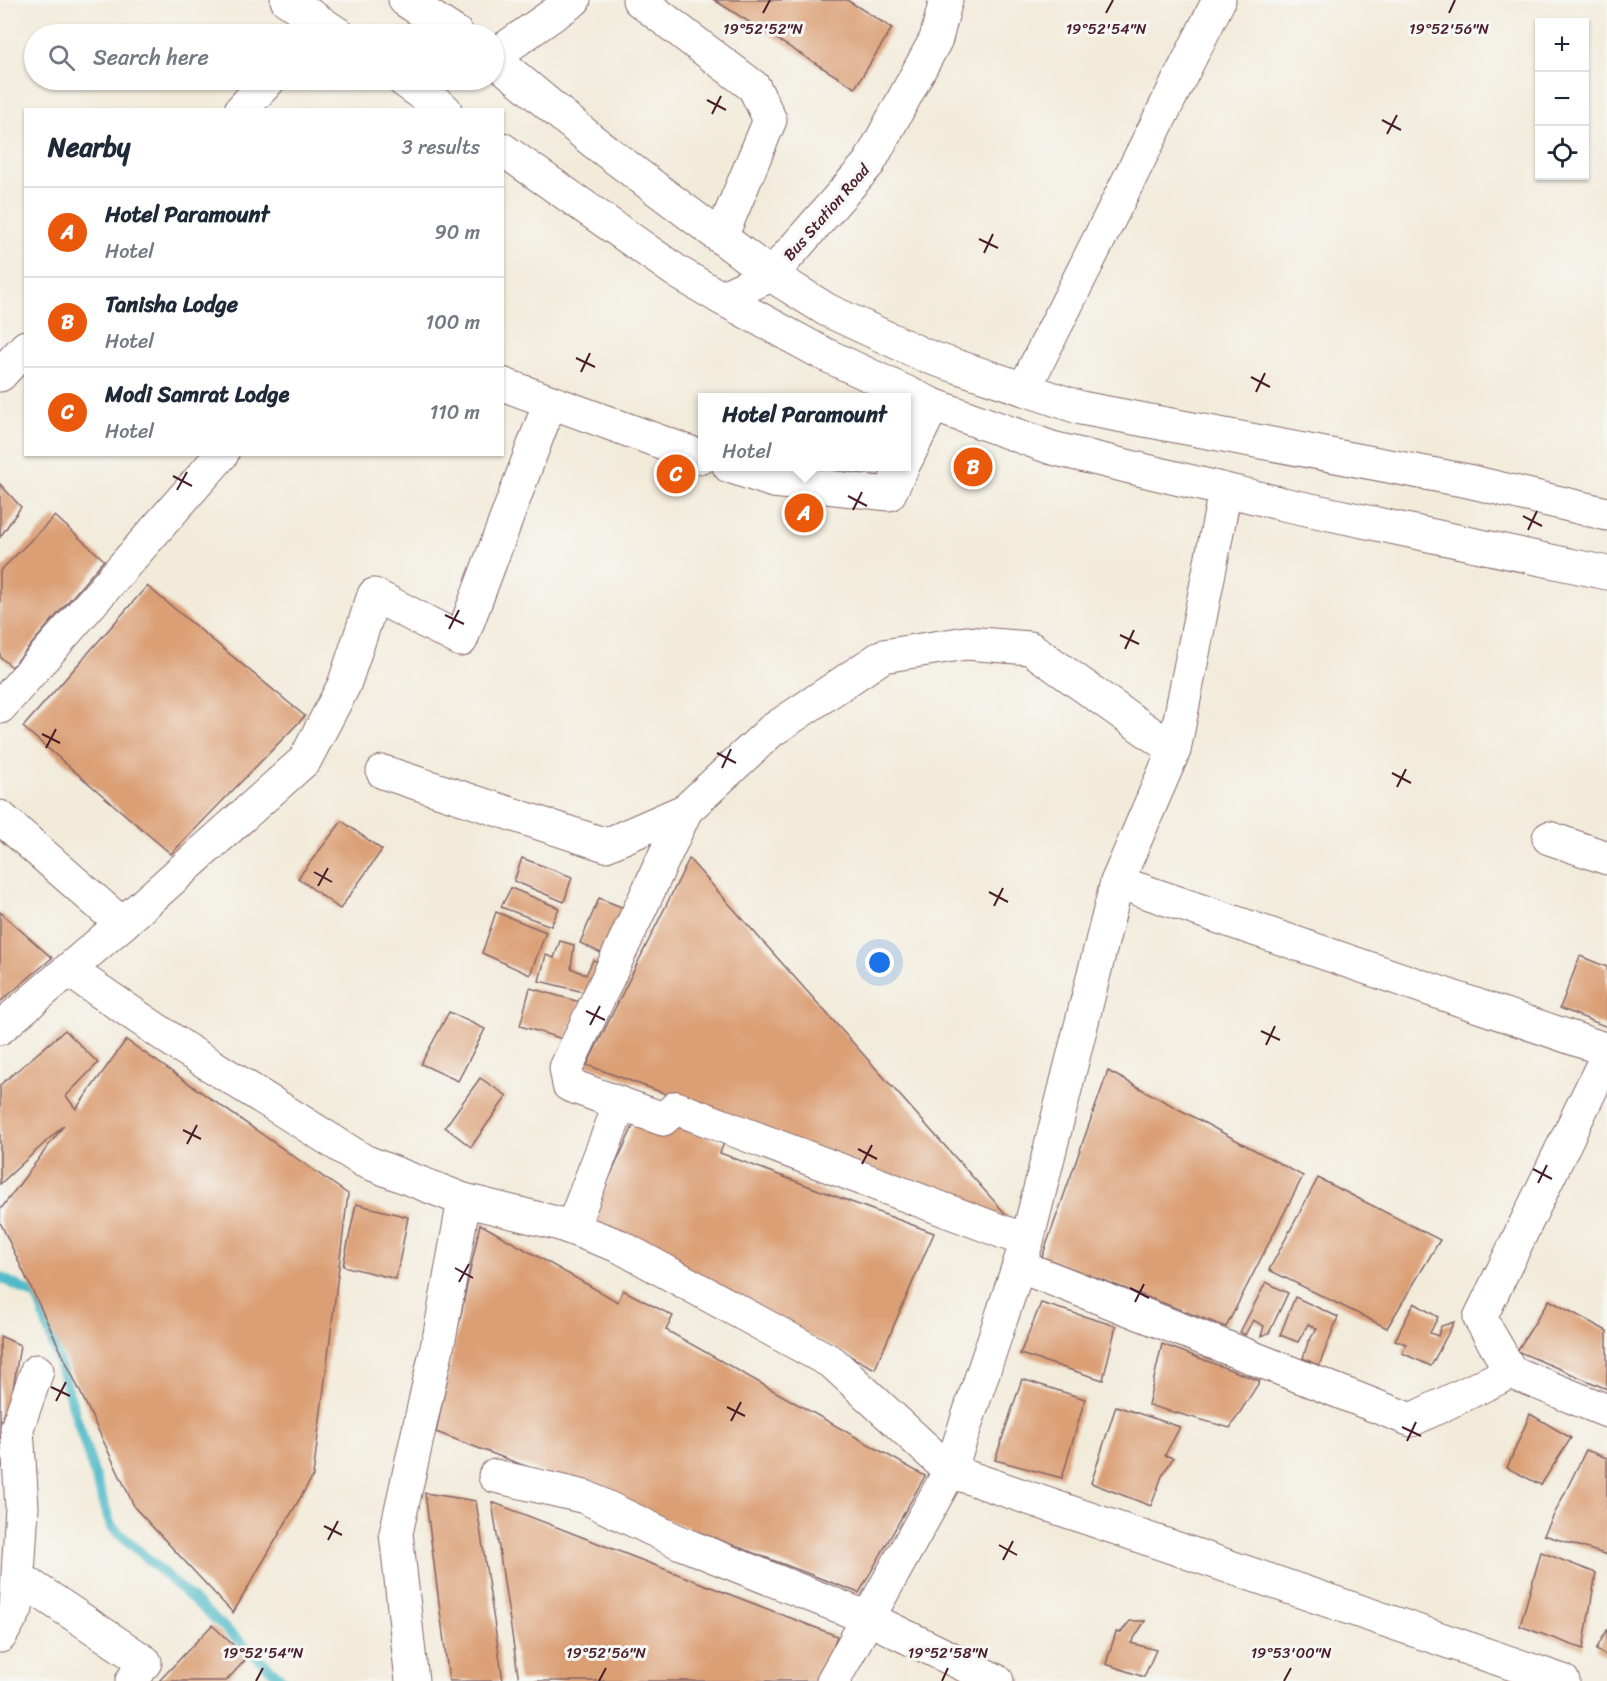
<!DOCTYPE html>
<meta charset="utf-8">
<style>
body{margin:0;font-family:Sriracha,sans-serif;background:#f2f2f3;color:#1f2937}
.controls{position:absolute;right:18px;top:18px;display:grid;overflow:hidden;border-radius:0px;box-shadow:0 2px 4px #0004}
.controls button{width:54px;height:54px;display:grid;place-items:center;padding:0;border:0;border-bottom:2px solid #e0e1e3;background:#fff;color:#1f2937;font:30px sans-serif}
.you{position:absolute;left:880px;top:963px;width:21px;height:21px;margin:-15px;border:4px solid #fff;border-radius:50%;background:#1a73e8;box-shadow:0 0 0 9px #1a73e833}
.badge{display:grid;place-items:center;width:39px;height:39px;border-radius:50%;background:#ea580c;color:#fff;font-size:20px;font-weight:700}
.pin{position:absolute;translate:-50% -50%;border:3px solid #fff;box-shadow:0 2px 6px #0006}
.popup{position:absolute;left:698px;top:393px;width:213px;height:78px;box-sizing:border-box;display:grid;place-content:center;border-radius:0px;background:#fff;filter:drop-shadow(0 2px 4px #0005);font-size:20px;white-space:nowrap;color:#747a83}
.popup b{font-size:22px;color:#1f2937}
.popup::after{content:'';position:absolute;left:50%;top:100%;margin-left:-12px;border:12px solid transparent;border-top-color:#fff}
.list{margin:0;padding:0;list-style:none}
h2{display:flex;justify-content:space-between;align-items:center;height:78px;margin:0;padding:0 24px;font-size:26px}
h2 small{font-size:20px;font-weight:400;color:#747a83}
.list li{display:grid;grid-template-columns:39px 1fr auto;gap:18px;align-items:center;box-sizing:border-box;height:90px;padding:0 24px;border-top:2px solid #e0e1e3}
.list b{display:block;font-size:22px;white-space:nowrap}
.list p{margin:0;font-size:20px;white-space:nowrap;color:#747a83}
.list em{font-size:20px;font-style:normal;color:#747a83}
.icon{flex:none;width:33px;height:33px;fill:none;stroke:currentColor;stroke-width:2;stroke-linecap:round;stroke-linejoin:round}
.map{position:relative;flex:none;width:1607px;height:1681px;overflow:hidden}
.search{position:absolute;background:#fff;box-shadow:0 2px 4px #0004;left:24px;top:24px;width:480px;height:66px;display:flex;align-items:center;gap:15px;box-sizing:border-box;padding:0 21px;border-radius:33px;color:#747a83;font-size:22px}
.panel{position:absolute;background:#fff;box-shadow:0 2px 4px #0004;left:24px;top:108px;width:480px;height:348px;border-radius:0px}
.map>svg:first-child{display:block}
</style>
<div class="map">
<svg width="1607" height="1681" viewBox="0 0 1607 1681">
<rect width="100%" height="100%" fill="#f6f6f2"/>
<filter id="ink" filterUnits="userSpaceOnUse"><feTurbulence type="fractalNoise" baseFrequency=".0167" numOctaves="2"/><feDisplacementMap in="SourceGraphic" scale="12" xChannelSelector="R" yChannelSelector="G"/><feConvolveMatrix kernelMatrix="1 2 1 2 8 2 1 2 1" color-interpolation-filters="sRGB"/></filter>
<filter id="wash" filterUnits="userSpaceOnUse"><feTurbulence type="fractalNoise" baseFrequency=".008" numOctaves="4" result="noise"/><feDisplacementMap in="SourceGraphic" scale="24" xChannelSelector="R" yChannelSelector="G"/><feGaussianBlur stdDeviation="1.35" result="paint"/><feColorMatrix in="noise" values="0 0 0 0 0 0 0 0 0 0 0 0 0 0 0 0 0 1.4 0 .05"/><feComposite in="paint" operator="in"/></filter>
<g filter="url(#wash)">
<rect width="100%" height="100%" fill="#f2ebda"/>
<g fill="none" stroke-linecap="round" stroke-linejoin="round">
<polyline stroke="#4dbac8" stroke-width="10" points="0,1277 38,1297 111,1526 284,1681"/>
</g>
<g id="blocks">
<g fill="#db9f74">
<polygon points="714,0 847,0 892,28 855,88"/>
<polygon points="0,484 21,507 0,537"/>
<polygon points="55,516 104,560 12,667 0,657 0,571"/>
<polygon points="147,586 305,716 171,854 23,727"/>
<polygon points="342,821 382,850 340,909 298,878"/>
<polygon points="522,858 572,877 564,902 514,881"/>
<polygon points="689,859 1011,1220 587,1065"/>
<polygon points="511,888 559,908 551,926 501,907"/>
<polygon points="599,898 626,909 605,955 580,943"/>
<polygon points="0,912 52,958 0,1002"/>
<polygon points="496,912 546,932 530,975 482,953"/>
<polygon points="560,941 574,945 571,968 586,975 593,960 603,963 592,994 539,981 546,955 554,958"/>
<polygon points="1580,956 1607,967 1607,1027 1560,1008"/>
<polygon points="530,988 580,1002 566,1040 520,1026"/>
<polygon points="449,1012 485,1029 458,1081 421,1064"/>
<polygon points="65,1030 98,1063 66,1096 76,1109 126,1040 348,1194 313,1476 233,1613 135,1508 0,1222 0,1210 64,1125 0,1184 0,1085"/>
<polygon points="1108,1071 1303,1176 1226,1327 1042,1257"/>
<polygon points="480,1078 507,1096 471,1147 445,1127"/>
<polygon points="635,1122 669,1134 672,1125 724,1143 720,1153 934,1233 875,1369 589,1222"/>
<polygon points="1318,1178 1440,1240 1387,1328 1269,1270"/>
<polygon points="356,1204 408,1217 396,1279 343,1266"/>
<polygon points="480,1224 618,1302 623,1290 673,1316 666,1330 925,1476 859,1593 436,1432"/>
<polygon points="1266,1282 1288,1293 1269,1333 1261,1336 1264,1326 1253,1320 1245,1335 1240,1332"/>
<polygon points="1295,1297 1338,1317 1319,1366 1303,1358 1308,1342 1317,1329 1308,1324 1298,1342 1280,1335"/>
<polygon points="1549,1300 1607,1331 1607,1389 1517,1351"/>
<polygon points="1041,1303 1116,1326 1103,1380 1020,1354"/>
<polygon points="1414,1303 1438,1317 1430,1333 1438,1336 1441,1326 1454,1322 1431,1366 1402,1353 1406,1344 1395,1340"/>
<polygon points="0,1336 20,1345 1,1466 0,1466"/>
<polygon points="1162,1344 1260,1381 1230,1428 1148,1405"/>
<polygon points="1022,1379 1085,1399 1062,1478 995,1460"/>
<polygon points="1116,1406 1180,1427 1165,1455 1173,1458 1162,1476 1151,1506 1091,1483"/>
<polygon points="1530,1414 1571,1438 1541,1485 1507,1468"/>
<polygon points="1586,1450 1607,1458 1607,1555 1544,1535"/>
<polygon points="425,1493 476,1501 503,1681 449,1681"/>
<polygon points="492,1502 837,1636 821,1681 519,1681"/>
<polygon points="1541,1552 1596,1573 1583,1649 1520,1626"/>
<polygon points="1130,1621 1145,1621 1131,1643 1156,1650 1144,1677 1106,1664 1116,1632 1121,1632"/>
<polygon points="212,1625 247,1658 226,1681 159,1681"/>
<polygon points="1607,1629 1607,1656 1596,1650"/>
</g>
</g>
</g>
<g filter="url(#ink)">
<use href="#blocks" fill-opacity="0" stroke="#856668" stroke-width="1.5"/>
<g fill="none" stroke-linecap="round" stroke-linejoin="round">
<g stroke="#856668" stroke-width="35">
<g id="minor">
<polyline points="639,0 754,87 770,120 721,237"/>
<polyline points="494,56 574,0"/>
<polyline points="241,110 269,80"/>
<polyline points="721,298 771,275 869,163 936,39 946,0"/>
<polyline points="0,375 26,347"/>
<polyline points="502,384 702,457"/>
<polyline points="1024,389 1219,0"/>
<polyline points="906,460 933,405"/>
<polyline points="729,466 773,481 889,494 903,466"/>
<polyline points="0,707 222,454"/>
<polyline points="383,772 606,845 686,810 771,731 883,656 966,643 1030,648 1174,750"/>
<polyline points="686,810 566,1068 569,1085 663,1119 676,1108 1027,1241"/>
<polyline points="0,817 122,924 0,1028"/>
<polyline points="1549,838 1607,858"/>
<polyline points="1117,882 1607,1050"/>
<polyline points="122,924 305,760 344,685 374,595 461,640 550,402"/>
<polyline points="70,971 182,1047 364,1161 464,1200 560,1224 619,1246 833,1363 950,1471 1563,1681"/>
<polyline points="1607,1056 1480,1318 1511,1372 1607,1411"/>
<polyline points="572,1228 620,1104"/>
<polyline points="1019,1266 1411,1420 1511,1372"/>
<polyline points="495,1476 585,1497 681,1543 868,1618 997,1681"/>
<polyline points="18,1577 145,1662 132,1681"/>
<polyline points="0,1636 16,1609 22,1507 17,1428 37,1371"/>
<polyline points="412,1681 396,1533 440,1334 464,1200"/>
<polyline points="833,1681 950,1471 1027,1241 1117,882 1174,750 1225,491"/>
</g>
</g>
<g stroke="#856668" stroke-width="35">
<g id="major">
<polyline points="287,0 338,34"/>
<polyline points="405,0 457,34"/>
<polyline points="494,59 594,142 771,275 827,310 926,356 1081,408 1468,481 1607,514"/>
<polyline points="403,80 445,110"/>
<polyline points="502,149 679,273 721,298 822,353 933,405 1052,448 1283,504 1607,573"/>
</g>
</g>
<use href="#minor" stroke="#fff" stroke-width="33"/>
<use href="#major" stroke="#fff" stroke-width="33"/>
</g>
</g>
<path fill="none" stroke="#4a1f2b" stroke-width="2" d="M763,13L770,0M1106,13L1113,0M1449,13L1455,0M707,100L726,110M712,114L721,96M1382,120L1401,130M1387,134L1397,115M979,239L998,248M984,253L993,234M576,358L595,367M581,372L590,353M1251,377L1270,387M1256,392L1265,373M173,476L192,486M177,490L187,472M848,496L867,506M853,510L862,492M1523,516L1542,526M1528,530L1537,511M445,615L464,624M449,629L459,610M1120,635L1139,644M1125,649L1134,630M42,734L60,743M46,748L56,729M717,753L736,763M722,768L731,749M1392,773L1411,783M1397,787L1406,769M314,872L332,882M318,886L328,868M989,892L1008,902M994,906L1003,888M586,1011L605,1020M590,1025L600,1006M1261,1031L1280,1040M1266,1045L1275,1026M183,1130L201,1139M187,1144L197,1125M858,1149L877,1159M862,1164L872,1145M1533,1169L1552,1179M1538,1183L1547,1165M455,1268L473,1278M459,1282L469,1264M1130,1288L1149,1298M1135,1302L1144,1284M51,1387L70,1396M56,1401L66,1382M727,1407L745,1416M731,1421L741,1402M1402,1427L1421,1436M1407,1441L1416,1422M324,1526L342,1535M328,1540L338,1521M999,1545L1017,1555M1003,1560L1013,1541M256,1681L263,1668M599,1681L606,1668M942,1681L948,1668M1284,1681L1291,1668"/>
<g text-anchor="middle" stroke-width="6" stroke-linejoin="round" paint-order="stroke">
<g font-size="16" fill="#4a1f2b" stroke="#f6f6f2">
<text transform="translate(826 212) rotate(-49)" y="6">Bus Station Road</text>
</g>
</g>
<g font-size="15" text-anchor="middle" fill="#4a1f2b" stroke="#f6f6f2" stroke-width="6" stroke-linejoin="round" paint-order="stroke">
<text x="763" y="34">19°52'52"N</text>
<text x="1106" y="34">19°52'54"N</text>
<text x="1449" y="34">19°52'56"N</text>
<text x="263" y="1658">19°52'54"N</text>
<text x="606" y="1658">19°52'56"N</text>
<text x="948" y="1658">19°52'58"N</text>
<text x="1291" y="1658">19°53'00"N</text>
</g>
</svg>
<div class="controls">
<button>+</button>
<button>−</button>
<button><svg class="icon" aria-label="locate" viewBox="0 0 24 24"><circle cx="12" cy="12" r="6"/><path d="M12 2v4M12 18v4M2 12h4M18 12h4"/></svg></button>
</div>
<div class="you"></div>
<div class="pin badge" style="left:804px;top:513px">A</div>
<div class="popup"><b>Hotel Paramount</b>Hotel</div>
<div class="pin badge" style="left:973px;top:467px">B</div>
<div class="pin badge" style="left:676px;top:474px">C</div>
<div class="search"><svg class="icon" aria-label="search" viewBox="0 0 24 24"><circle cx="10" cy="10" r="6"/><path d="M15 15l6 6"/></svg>Search here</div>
<section class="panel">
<h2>Nearby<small>3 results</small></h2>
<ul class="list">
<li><span class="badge">A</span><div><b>Hotel Paramount</b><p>Hotel</p></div><em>90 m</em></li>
<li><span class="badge">B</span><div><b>Tanisha Lodge</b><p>Hotel</p></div><em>100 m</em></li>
<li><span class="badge">C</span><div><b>Modi Samrat Lodge</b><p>Hotel</p></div><em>110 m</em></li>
</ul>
</section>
</div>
